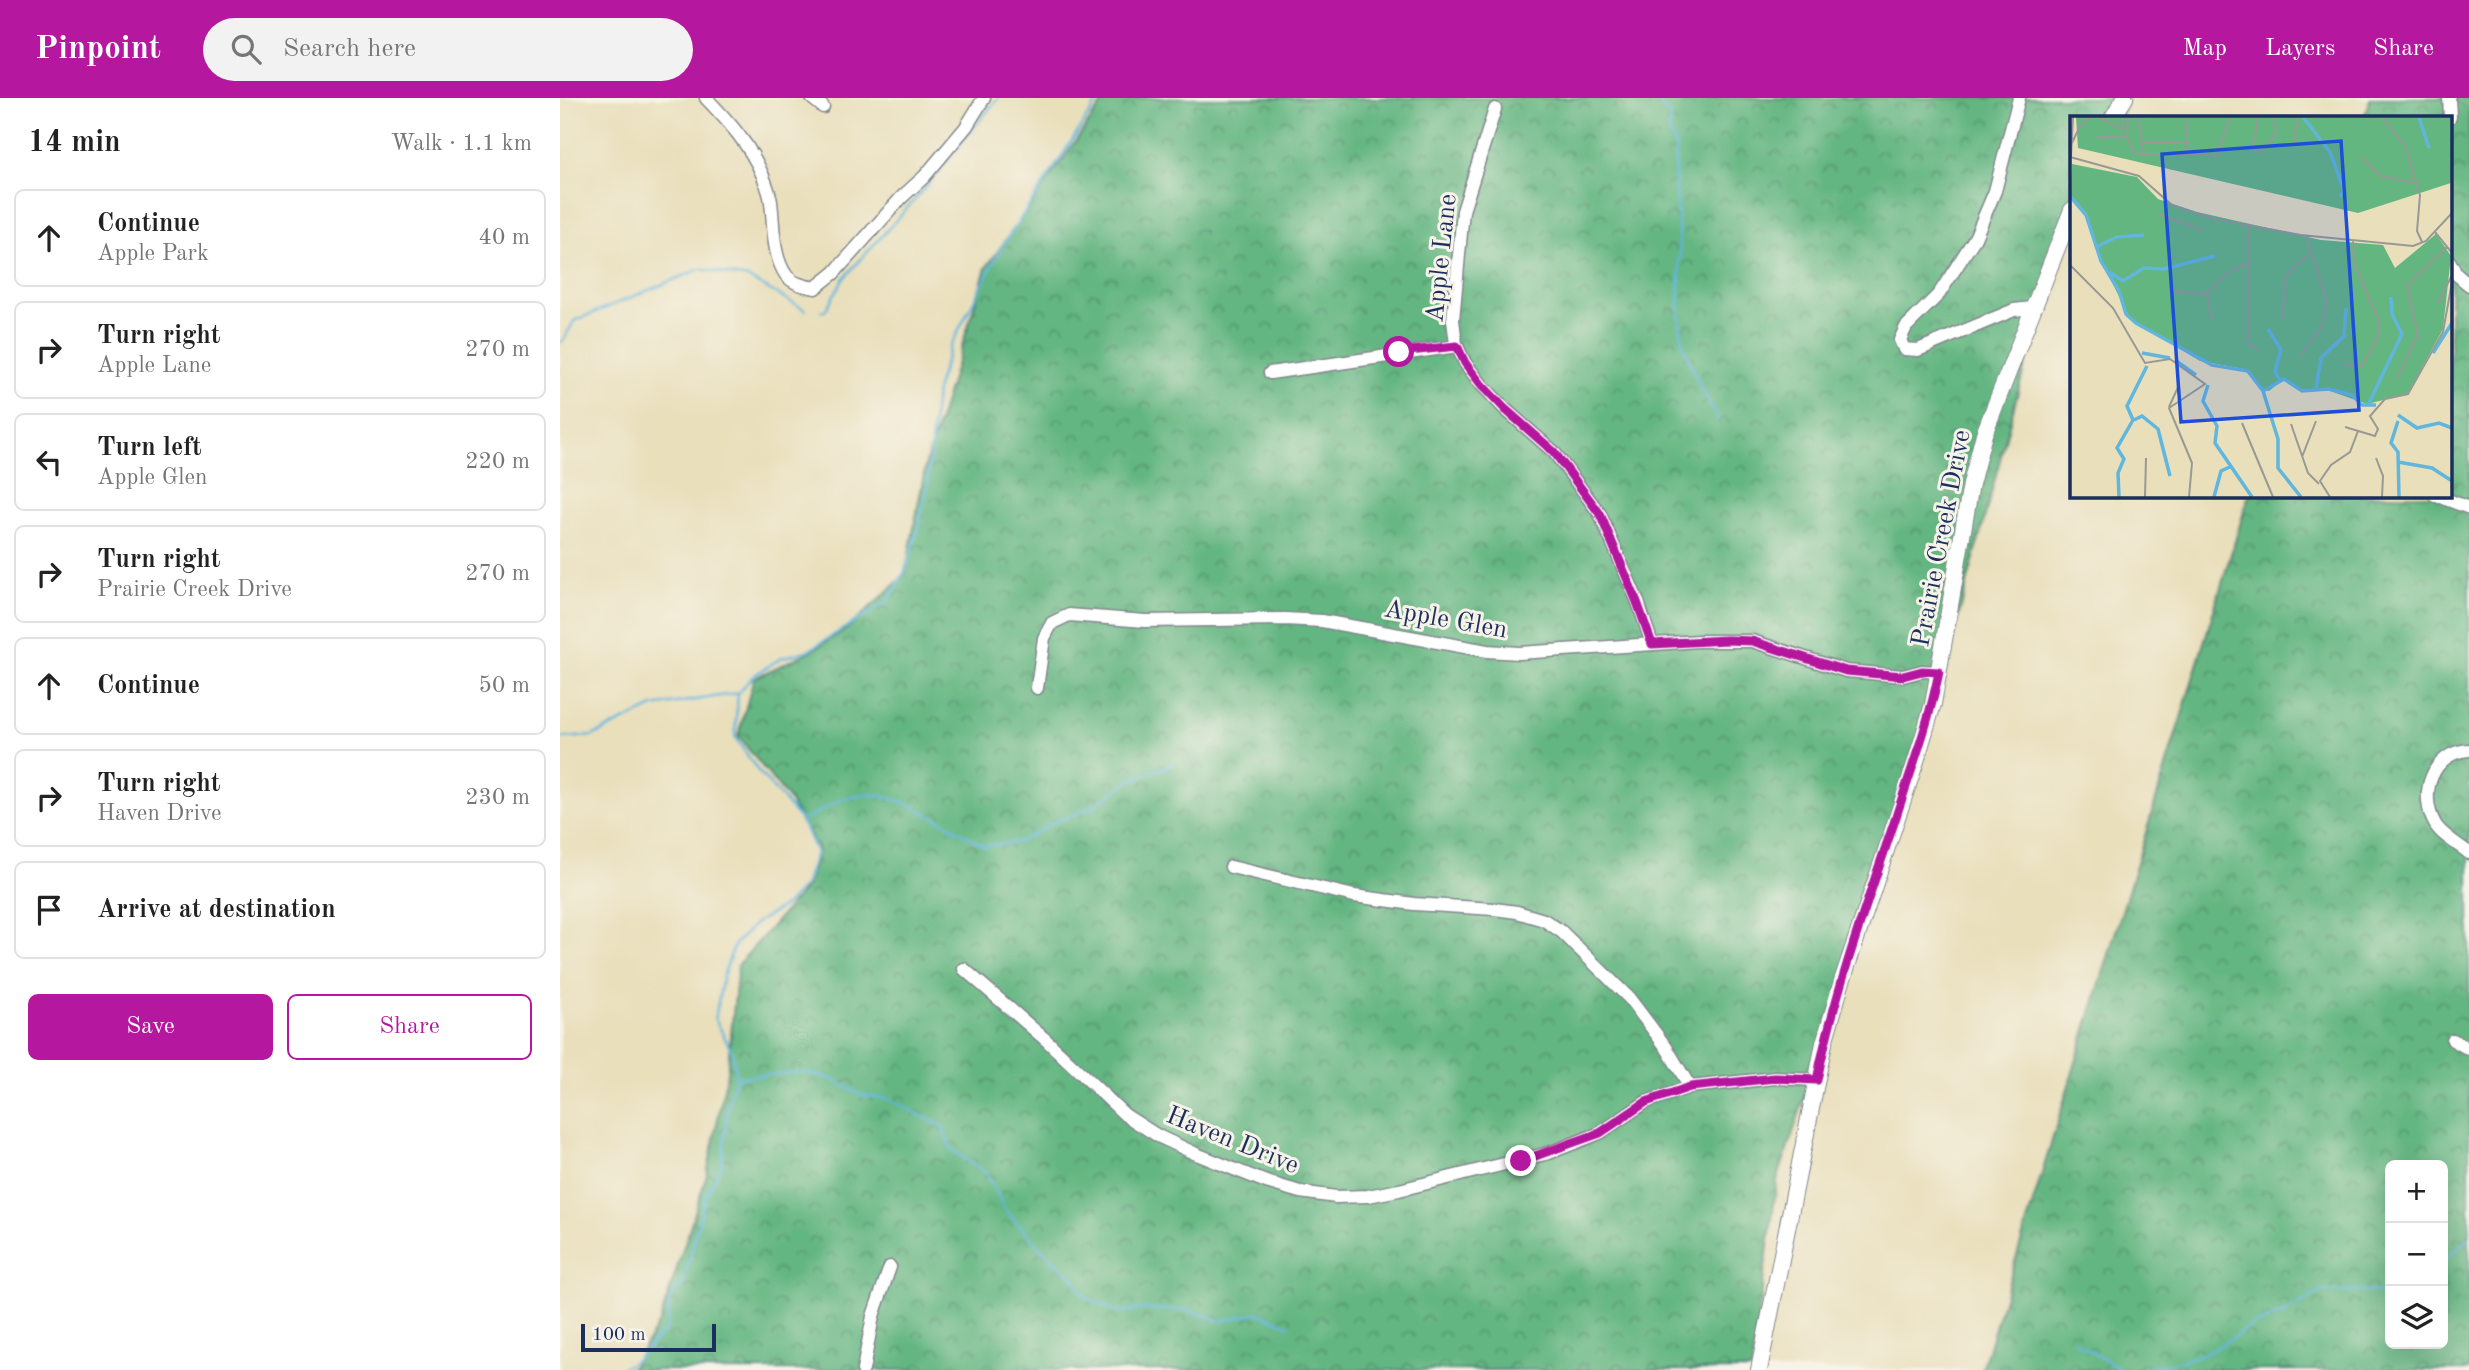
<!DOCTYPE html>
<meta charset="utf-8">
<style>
body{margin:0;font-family:"Old Standard TT",serif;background:#f2f2f2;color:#222}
.controls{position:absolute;right:21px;bottom:21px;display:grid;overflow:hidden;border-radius:10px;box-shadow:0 7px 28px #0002}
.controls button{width:63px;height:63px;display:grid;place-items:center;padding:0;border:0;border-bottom:2px solid #e0e0e0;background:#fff;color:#222;font:35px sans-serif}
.scale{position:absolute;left:21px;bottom:18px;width:135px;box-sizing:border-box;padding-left:7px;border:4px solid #1b2f5e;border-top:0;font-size:19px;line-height:24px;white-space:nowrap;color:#1b2f5e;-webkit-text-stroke:5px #f7f3e8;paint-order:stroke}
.stop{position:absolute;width:21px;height:21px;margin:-16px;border:5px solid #b5179e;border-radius:50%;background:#fff}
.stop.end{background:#b5179e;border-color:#fff;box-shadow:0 2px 7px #0008}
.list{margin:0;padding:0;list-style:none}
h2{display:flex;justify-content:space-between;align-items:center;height:91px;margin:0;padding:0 28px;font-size:30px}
h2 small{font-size:23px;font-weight:400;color:#767676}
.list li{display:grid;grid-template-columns:46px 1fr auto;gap:21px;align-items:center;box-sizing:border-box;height:98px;margin:0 14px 14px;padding:0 14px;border:2px solid #e0e0e0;border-radius:10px}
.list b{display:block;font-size:26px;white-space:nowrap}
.list p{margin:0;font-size:23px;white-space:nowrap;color:#767676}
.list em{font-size:23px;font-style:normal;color:#767676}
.actions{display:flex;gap:14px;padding:21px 28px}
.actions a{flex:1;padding:16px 0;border:2px solid #b5179e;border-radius:10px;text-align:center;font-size:24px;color:#b5179e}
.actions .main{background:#b5179e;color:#fff}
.icon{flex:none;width:38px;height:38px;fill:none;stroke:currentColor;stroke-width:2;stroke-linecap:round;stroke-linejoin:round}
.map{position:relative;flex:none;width:1909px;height:1272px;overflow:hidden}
header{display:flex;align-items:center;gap:42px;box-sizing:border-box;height:98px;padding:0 35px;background:#b5179e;color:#fff}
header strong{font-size:33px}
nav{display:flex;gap:38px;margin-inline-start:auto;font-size:24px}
.search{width:490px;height:63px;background:#f2f2f2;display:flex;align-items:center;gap:18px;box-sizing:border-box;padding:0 24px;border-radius:38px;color:#767676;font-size:26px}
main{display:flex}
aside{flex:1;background:#fff}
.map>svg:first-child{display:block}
</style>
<header>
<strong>Pinpoint</strong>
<div class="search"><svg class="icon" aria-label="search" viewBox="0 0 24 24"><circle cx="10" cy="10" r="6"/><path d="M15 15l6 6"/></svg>Search here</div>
<nav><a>Map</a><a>Layers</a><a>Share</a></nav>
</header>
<main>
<aside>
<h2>14 min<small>Walk · 1.1 km</small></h2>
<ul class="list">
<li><svg class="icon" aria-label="ahead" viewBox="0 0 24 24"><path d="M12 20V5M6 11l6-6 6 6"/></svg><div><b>Continue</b><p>Apple Park</p></div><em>40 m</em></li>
<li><svg class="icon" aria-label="right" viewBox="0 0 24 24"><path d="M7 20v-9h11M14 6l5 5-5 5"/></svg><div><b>Turn right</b><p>Apple Lane</p></div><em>270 m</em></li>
<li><svg class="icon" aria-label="left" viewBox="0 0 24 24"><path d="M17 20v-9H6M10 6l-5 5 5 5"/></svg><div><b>Turn left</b><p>Apple Glen</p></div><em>220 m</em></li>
<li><svg class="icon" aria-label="right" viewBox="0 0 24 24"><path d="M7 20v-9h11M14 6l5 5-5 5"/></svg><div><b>Turn right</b><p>Prairie Creek Drive</p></div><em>270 m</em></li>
<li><svg class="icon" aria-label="ahead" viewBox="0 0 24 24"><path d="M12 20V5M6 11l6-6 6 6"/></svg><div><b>Continue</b></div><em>50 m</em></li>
<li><svg class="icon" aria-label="right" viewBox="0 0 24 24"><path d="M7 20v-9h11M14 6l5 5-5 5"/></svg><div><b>Turn right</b><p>Haven Drive</p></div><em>230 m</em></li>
<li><svg class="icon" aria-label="arrive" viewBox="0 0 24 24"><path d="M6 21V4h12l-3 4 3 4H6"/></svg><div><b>Arrive at destination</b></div></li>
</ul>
<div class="actions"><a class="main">Save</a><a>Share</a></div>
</aside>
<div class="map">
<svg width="1909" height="1272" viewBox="0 0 1909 1272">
<defs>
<pattern id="forest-crowns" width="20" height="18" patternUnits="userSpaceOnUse" patternTransform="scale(1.75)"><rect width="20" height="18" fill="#64b681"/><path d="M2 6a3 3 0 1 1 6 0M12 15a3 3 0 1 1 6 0" fill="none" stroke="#52946d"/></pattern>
</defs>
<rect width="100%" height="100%" fill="#f7f3e8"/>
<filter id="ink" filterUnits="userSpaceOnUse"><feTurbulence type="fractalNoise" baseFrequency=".0143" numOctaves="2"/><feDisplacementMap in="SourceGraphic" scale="14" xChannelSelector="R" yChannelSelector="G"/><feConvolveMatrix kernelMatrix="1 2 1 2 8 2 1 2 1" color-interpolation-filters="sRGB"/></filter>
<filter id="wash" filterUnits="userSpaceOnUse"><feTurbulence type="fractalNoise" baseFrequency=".00686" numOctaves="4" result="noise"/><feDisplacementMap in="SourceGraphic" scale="28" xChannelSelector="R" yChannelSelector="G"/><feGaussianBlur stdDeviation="1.57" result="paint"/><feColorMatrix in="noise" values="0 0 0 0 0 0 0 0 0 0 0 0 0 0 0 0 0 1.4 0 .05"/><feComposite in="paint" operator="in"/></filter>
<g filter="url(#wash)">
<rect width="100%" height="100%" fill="#e9dfbb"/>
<g fill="url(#forest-crowns)" stroke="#407270" stroke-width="2" fill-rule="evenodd">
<polygon points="546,0 1568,0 1560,19 1512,19 1512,136 1478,218 1383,577 1217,1083 1191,1272 70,1272 100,1223 147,1076 167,975 178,867 248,787 258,752 229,702 178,638 194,580 251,553 288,530 345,477 366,365 426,170"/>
<path d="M1810,0H1909V1272H1422L1689,397H1890V19H1804ZM1830,1067H1883V1246H1830Z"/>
</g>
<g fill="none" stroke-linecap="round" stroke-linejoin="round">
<g stroke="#61b6dd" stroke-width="2.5">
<polyline points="1099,0 1099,6 1111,18 1109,32 1116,51 1115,78 1120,153 1119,218 1123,247 1138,284 1158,322"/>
<polyline points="261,213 265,213 283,181 358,98 438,0"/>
<polyline points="0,244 3,243 14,223 140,171 188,180 246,212"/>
<polyline points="0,640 32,638 93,609 178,595"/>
<polyline points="244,722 282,701 312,696 341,703 382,723 424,748 459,744 492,725 530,710 571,682 612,666"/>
<polyline points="176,979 245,974 272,981 301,997 328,1001 382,1028 392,1052 425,1074 446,1113 488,1158 513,1179 526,1200 559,1214 586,1211 627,1212 663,1223 697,1215 729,1227"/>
<polyline points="1883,1164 1902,1146 1909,1142"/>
<polyline points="1514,1243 1560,1272"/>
<polyline points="59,1272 74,1263 107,1230 110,1199 123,1186 145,1100 162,1066 168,1007 176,979 172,953 155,921 163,878 175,846 197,824 226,807 245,787 256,755 242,723 198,673 175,639 178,595 193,578 221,560 249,552 327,504 344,475 358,432 367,390 376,293 390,249 440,152 540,0"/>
<polyline points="1582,1272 1618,1264 1649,1254 1693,1227 1725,1215 1762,1193 1830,1194"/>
</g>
</g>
</g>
<g filter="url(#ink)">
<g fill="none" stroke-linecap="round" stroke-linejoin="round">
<g stroke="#82878c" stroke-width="15">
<g id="minor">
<path d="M146,0C169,24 190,47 203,78C206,86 210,95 211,104C214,127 212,157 226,177C233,186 245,188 255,190L274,175L342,99L364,79L406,29L424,0"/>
<polyline points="252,0 263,9"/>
<polyline points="1459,0 1435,93 1415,140 1379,196 1346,229 1340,242 1344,251 1358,252 1454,212 1472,210"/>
<polyline points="1889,0 1890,19"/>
<polyline points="935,11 903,113 893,222 896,246 905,265 921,286 945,311 994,354 1040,416 1078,504 1092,546"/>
<polyline points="1890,164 1896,176 1909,187"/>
<polyline points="710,275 897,248"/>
<polyline points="1875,397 1909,410"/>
<polyline points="477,590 484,540 492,525 509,517 585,523 725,521 762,523 927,553 959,555 1139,543 1192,543 1286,573 1343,578 1362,573 1379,574"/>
<path d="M1909,652C1872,654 1858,696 1875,726C1881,737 1899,747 1909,755"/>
<polyline points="671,769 794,798 854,806 934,811 957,814 984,822 1002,834 1069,900 1106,949 1130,989"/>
<polyline points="404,871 486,942 565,1017 598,1038 634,1055 706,1084 740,1094 776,1099 808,1098 839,1092 989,1055 1040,1035 1086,1004 1130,989 1215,980 1257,982"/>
<polyline points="1893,942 1909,951"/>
<polyline points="303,1272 313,1218 330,1169"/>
</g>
</g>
<g stroke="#82878c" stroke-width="18">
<g id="major">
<polyline points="1553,19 1565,0"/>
<polyline points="1199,1272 1264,945 1282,883 1356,663 1373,606 1411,386 1424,336 1512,112"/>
</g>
</g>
<use href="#minor" stroke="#fff" stroke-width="12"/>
<use href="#major" stroke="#fff" stroke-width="16"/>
</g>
</g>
<g fill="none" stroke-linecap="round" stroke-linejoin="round" filter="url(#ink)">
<path stroke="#b5179e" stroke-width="9" d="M839,254L897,248L905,265L921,286L945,311L994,354L1040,416L1077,504L1092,546L1167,542L1192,543L1286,573L1343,578L1362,573L1379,574C1369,625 1351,672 1335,722C1306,807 1275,893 1257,982L1215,980L1130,989L1086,1004L1040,1035L961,1063"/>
</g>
<g text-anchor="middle" stroke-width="6" stroke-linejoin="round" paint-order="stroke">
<g font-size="26" fill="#1b2f5e" stroke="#f7f3e8">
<text transform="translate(880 160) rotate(-84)" y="9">Apple Lane</text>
<text transform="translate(1380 440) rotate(-79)" y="9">Prairie Creek Drive</text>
<text transform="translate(886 520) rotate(10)" y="9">Apple Glen</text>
<text transform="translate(673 1041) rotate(22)" y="9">Haven Drive</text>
</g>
</g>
<g transform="translate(1510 18)">
<rect width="382" height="382" fill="#e9dfbb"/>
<path d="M6,1H381V67L288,97L8,32ZM2,48L67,61L88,83L127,96L251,124L313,129L325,152L366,118L381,140L373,213L338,278L297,288L260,275L231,273L214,263L199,275L190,273L174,253L130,245L60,202L31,145L17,98L1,79Z" fill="#64b681"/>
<path fill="none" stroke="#61b6dd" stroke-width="3.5" d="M233,1L260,36L274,74L270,81M349,1L359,32M0,80L16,99L31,145L49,175L56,198L66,207L142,249L178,255L193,275L214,263L232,275L259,273L282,279L292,289H306M28,130L47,121L74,119M39,156L53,165L74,152L94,153L145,140M198,213L211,234L205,255L210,265M72,237L100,242M363,237L382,207M105,244L126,259M138,269L133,285L147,310L145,327L182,381M246,272L251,242L274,220L276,192M193,275L208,323V352L231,381M299,287L332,218L322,198L321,181M328,299L347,312L369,307L382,312M64,304L72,300L88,313L100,360M328,305L321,327L328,336L329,381M328,346L362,352L382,365M49,381L48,357L54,343L47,332L63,304L57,290L77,250M144,381L151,355L162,350"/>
<path fill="none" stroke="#979996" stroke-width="2" d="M28,1L52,13L54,1M58,1L57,21L64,38H117M68,1L74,40M187,1L184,33L191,37L206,17L204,1M312,1L335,30L350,79L347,115L352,126M34,22L28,21H57M2,27L10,10L21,1M73,27H119M224,31L227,1M117,38L147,40L160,1M117,38V1M291,40L310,60L346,67M0,41L69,60L102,89L144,103L231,119L343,130L356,125L382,97M1,41L3,1M87,98L133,114M178,108V229L189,233M365,116L382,137M0,149L43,192L75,247L100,243L135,268L99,292L122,347L119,381M103,175L136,178L159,156L177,147M137,178L142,204M368,187L382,159M212,204L216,160L238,138M229,241L251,212L257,186L236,120M272,248L292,250L309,219L308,203L284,147L283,125M327,262L348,219L337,170L377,131M99,291L109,269M172,307L203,381M221,308L238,357L249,368M275,311L305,320L308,313L300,300L315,283L338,278L373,216L382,166M232,341L246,305M306,342L313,360L312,381M75,381L76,342M260,381L250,365L261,349L280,336L288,315"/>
<path fill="#1d4ed8" fill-opacity="0.15" stroke="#1d4ed8" stroke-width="3.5" d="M271,25L289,294L111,306L92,38Z"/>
<rect width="382" height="382" fill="none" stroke="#1b2f5e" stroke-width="3.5"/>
</g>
</svg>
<div class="controls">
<button>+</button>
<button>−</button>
<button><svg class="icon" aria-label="layers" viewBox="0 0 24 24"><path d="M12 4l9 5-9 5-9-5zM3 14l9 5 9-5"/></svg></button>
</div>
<div class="scale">100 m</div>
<div class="stop" style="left:839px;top:254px"></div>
<div class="stop end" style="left:961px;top:1063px"></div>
</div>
</main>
